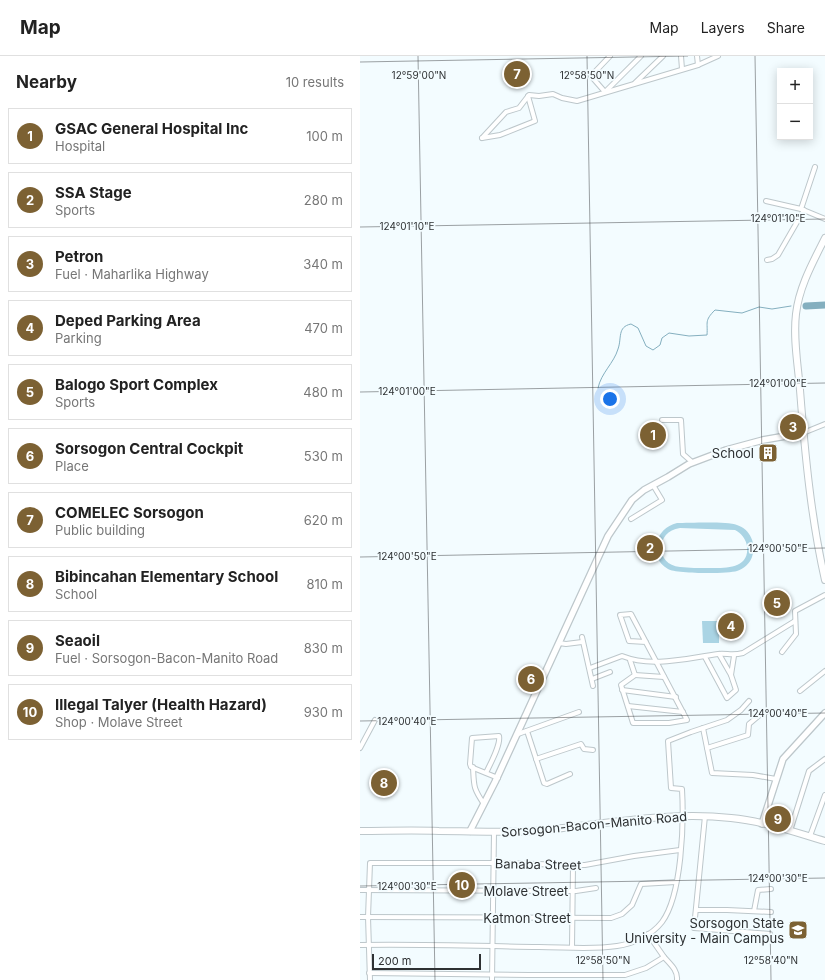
<!DOCTYPE html>
<meta charset="utf-8">
<style>
body{margin:0;font-family:Inter,sans-serif;background:#f2f2f2;color:#222}
.controls{position:absolute;right:12px;top:12px;display:grid;overflow:hidden;border-radius:0px;box-shadow:0 2px 10px #0003}
.controls button{width:36px;height:36px;display:grid;place-items:center;padding:0;border:0;border-bottom:1px solid #e0e0e0;background:#fff;color:#222;font:20px sans-serif}
.scale{position:absolute;left:12px;bottom:10px;width:109px;box-sizing:border-box;padding-left:4px;border:2px solid #2e3133;border-top:0;font-size:11px;line-height:14px;white-space:nowrap;color:#2e3133;-webkit-text-stroke:3px #f3fcff;paint-order:stroke}
.you{position:absolute;left:250px;top:343px;width:14px;height:14px;margin:-10px;border:3px solid #fff;border-radius:50%;background:#1a73e8;box-shadow:0 0 0 6px #1a73e833}
.badge{display:grid;place-items:center;width:26px;height:26px;border-radius:50%;background:#7c6133;color:#fff;font-size:13px;font-weight:700}
.pin{position:absolute;translate:-50% -50%;border:2px solid #fff;box-shadow:0 1px 4px #0006}
.list{margin:0;padding:0;list-style:none}
h2{display:flex;justify-content:space-between;align-items:center;height:52px;margin:0;padding:0 16px;font-size:17px}
h2 small{font-size:13px;font-weight:400;color:#767676}
.list li{display:grid;grid-template-columns:26px 1fr auto;gap:12px;align-items:center;box-sizing:border-box;height:56px;margin:0 8px 8px;padding:0 8px;border:1px solid #e0e0e0;border-radius:0px}
.list b{display:block;font-size:15px;white-space:nowrap}
.list p{margin:0;font-size:13px;white-space:nowrap;color:#767676}
.list em{font-size:13px;font-style:normal;color:#767676}
.map{position:relative;flex:none;width:465px;height:924px;overflow:hidden}
header{display:flex;align-items:center;gap:24px;box-sizing:border-box;height:56px;padding:0 20px;background:#fff;border-bottom:1px solid #e0e0e0}
header strong{font-size:19px}
nav{display:flex;gap:22px;margin-inline-start:auto;font-size:14px}
main{display:flex}
aside{flex:1;background:#fff}
.map>svg:first-child{display:block}
</style>
<header>
<strong>Map</strong>
<nav><a>Map</a><a>Layers</a><a>Share</a></nav>
</header>
<main>
<aside>
<h2>Nearby<small>10 results</small></h2>
<ul class="list">
<li><span class="badge">1</span><div><b>GSAC General Hospital Inc</b><p>Hospital</p></div><em>100 m</em></li>
<li><span class="badge">2</span><div><b>SSA Stage</b><p>Sports</p></div><em>280 m</em></li>
<li><span class="badge">3</span><div><b>Petron</b><p>Fuel · Maharlika Highway</p></div><em>340 m</em></li>
<li><span class="badge">4</span><div><b>Deped Parking Area</b><p>Parking</p></div><em>470 m</em></li>
<li><span class="badge">5</span><div><b>Balogo Sport Complex</b><p>Sports</p></div><em>480 m</em></li>
<li><span class="badge">6</span><div><b>Sorsogon Central Cockpit</b><p>Place</p></div><em>530 m</em></li>
<li><span class="badge">7</span><div><b>COMELEC Sorsogon</b><p>Public building</p></div><em>620 m</em></li>
<li><span class="badge">8</span><div><b>Bibincahan Elementary School</b><p>School</p></div><em>810 m</em></li>
<li><span class="badge">9</span><div><b>Seaoil</b><p>Fuel · Sorsogon-Bacon-Manito Road</p></div><em>830 m</em></li>
<li><span class="badge">10</span><div><b>Illegal Talyer (Health Hazard)</b><p>Shop · Molave Street</p></div><em>930 m</em></li>
</ul>
</aside>
<div class="map">
<svg width="465" height="924" viewBox="0 0 465 924">
<rect width="100%" height="100%" fill="#f3fcff"/>
<g fill="#aad4e4" fill-rule="evenodd">
<path d="M317,467C329,467 367,465 377,469C390,473 397,488 392,501C390,507 384,513 377,515C368,518 316,518 308,513C287,501 295,472 317,467ZM320,472L375,474C381,477 386,483 387,490C390,514 363,512 348,512C339,512 329,512 320,511C295,509 295,475 320,472Z"/>
<polygon points="296,482 294,491 296,501 288,499 286,490 287,483"/>
<polygon points="421,533 429,553 415,560 405,540"/>
<polygon points="342,565 359,565 359,587 343,587"/>
</g>
<g fill="none" stroke-linecap="round" stroke-linejoin="round">
<path stroke="#84afbf" stroke-width="1" d="M238,332C241,317 254,307 258,293C262,282 257,271 271,268L278,272L286,290L293,294L300,289L302,282L309,277L329,280L347,279C348,266 344,265 355,254L382,257L399,251L412,253L431,250"/>
<polyline stroke="#84afbf" stroke-width="7" points="446,250 465,249"/>
<g stroke="#bdc7cb" stroke-width="6">
<g id="street">
<polyline points="250,0 231,20 245,36 281,0"/>
<polyline points="321,0 322,13"/>
<polyline points="337,0 338,9"/>
<polyline points="275,27 303,0"/>
<polyline points="122,82 146,56 159,52 169,39 179,40 193,38 202,42 217,45 338,9 358,0"/>
<polyline points="122,82 140,79 175,65 168,40"/>
<polyline points="406,145 441,153 465,163"/>
<polyline points="441,153 455,111"/>
<polyline points="407,204 412,203 418,199 444,154"/>
<polyline points="302,364 321,364 323,398 332,406"/>
<polyline points="443,377 465,368"/>
<polyline points="271,463 302,444 293,429"/>
<polyline points="222,581 233,630"/>
<polyline points="199,587 206,588 222,586"/>
<polyline points="422,596 436,578 435,555 465,539"/>
<polyline points="359,598 371,619"/>
<polyline points="345,601 367,642 376,634 371,619 374,600"/>
<polyline points="270,604 275,619 261,629 273,667 309,667 327,664 271,558 260,559 269,585 286,586"/>
<path d="M230,612L262,600C292,612 327,602 358,598C367,597 372,600 383,597L435,565"/>
<polyline points="275,619 304,621"/>
<polyline points="232,623 250,616"/>
<polyline points="262,634 316,641"/>
<polyline points="440,635 465,615"/>
<polyline points="268,650 323,656"/>
<polyline points="402,657 389,668 388,679 347,692 352,717 393,719 416,723"/>
<polyline points="343,672 347,692"/>
<polyline points="167,675 184,727 187,728 210,718"/>
<polyline points="158,678 219,656"/>
<polyline points="0,692 15,664"/>
<polyline points="176,703 221,688 224,693 233,694"/>
<path d="M113,711C114,730 113,732 124,748"/>
<path d="M126,717C130,708 141,689 139,680L112,682L110,708L111,711L138,722"/>
<polyline points="345,760 334,872 410,878"/>
<polyline points="430,775 449,715 465,703"/>
<polyline points="450,780 465,739"/>
<polyline points="0,834 216,835 236,832"/>
<polyline points="336,854 367,854 411,856"/>
<polyline points="394,855 398,834 411,833"/>
<polyline points="0,861 251,862 262,858 272,849 281,828 316,826"/>
<path d="M0,889C60,888 119,890 179,891C204,891 232,894 257,890C273,888 292,879 302,866C322,839 324,767 322,733L311,732L308,685L331,676L367,664L381,654L389,645"/>
<polyline points="212,891 213,809"/>
<path d="M304,901C310,908 318,914 317,924"/>
<polyline points="9,917 169,919 265,919 286,912 304,901 288,878"/>
<polyline points="10,924 8,861 10,807 133,807 213,809 225,809 274,800 320,794"/>
<polyline points="132,924 134,776"/>
</g>
</g>
<g stroke="#bdc7cb" stroke-width="8">
<g id="secondary">
<polyline points="402,768 423,703 465,657"/>
<polyline points="110,775 135,726 248,480 272,444 284,434 308,421 329,408 366,394 403,384 443,377"/>
</g>
</g>
<g stroke="#bdc7cb" stroke-width="8">
<g id="primary">
<path d="M465,182C453,206 439,231 436,258C433,283 438,309 440,334C445,398 451,462 465,524"/>
<path d="M0,775C26,775 52,774 79,775C111,775 143,777 175,775C241,769 305,755 371,762C403,765 434,776 465,785"/>
</g>
</g>
<use href="#street" stroke="#fff" stroke-width="4"/>
<use href="#secondary" stroke="#fff" stroke-width="5.5"/>
<use href="#primary" stroke="#fff" stroke-width="6"/>
</g>
<path fill="none" stroke="#2e3133" stroke-width="1" stroke-opacity="0.45" d="M58,0L75,924M227,0L243,924M395,0L411,924M0,6L328,0M0,171L465,163M0,336L465,327M0,501L465,492M0,665L465,657M0,830L465,822"/>
<defs>
<g id="building-square" transform="scale(1)"><rect x="-9" y="-9" width="18" height="18" rx="4" fill="#7c6133" stroke="#f3fcff"/><path d="M-4-6H4V6H1V3H-1V6H-4ZM-2.5-4.3h1.7v1.8h-1.7ZM.8-4.3h1.7v1.8H.8ZM-2.5-1h1.7V.8h-1.7ZM.8-1h1.7V.8H.8Z" fill="#fff"/></g>
<g id="university-square" transform="scale(1)"><rect x="-9" y="-9" width="18" height="18" rx="4" fill="#7c6133" stroke="#f3fcff"/><path d="M0-5L7-2L0 1L-7-2ZM-4 1L0 2.5L4 1V4Q0 6-4 4Z" fill="#fff"/></g>
</defs>
<g fill-rule="evenodd">
<use href="#building-square" x="408" y="397"/>
<use href="#university-square" x="438" y="874"/>
</g>
<g text-anchor="middle" stroke-width="3.5" stroke-linejoin="round" paint-order="stroke">
<g font-size="13" fill="#2e3133" stroke="#f3fcff" text-anchor="end">
<text x="394" y="402">School</text>
<text x="424" y="872">Sorsogon State<tspan x="424" dy="15">University - Main Campus</tspan></text>
</g>
<g font-size="13" fill="#2e3133" stroke="#f3fcff">
<text transform="translate(234 768) rotate(-5)" y="5">Sorsogon-Bacon-Manito Road</text>
<text transform="translate(178 808) rotate(1)" y="5">Banaba Street</text>
<text x="166" y="840">Molave Street</text>
<text x="167" y="867">Katmon Street</text>
</g>
</g>
<g font-size="10" text-anchor="middle" fill="#2e3133" stroke="#f3fcff" stroke-width="3.5" stroke-linejoin="round" paint-order="stroke">
<text x="59" y="23">12°59'00"N</text>
<text x="227" y="23">12°58'50"N</text>
<text x="418" y="166">124°01'10"E</text>
<text x="47" y="174">124°01'10"E</text>
<text x="418" y="331">124°01'00"E</text>
<text x="47" y="339">124°01'00"E</text>
<text x="418" y="496">124°00'50"E</text>
<text x="47" y="504">124°00'50"E</text>
<text x="418" y="661">124°00'40"E</text>
<text x="47" y="669">124°00'40"E</text>
<text x="418" y="826">124°00'30"E</text>
<text x="47" y="834">124°00'30"E</text>
<text x="243" y="908">12°58'50"N</text>
<text x="411" y="908">12°58'40"N</text>
</g>
</svg>
<div class="controls">
<button>+</button>
<button>−</button>
</div>
<div class="scale">200 m</div>
<div class="you"></div>
<div class="pin badge" style="left:293px;top:379px">1</div>
<div class="pin badge" style="left:290px;top:492px">2</div>
<div class="pin badge" style="left:433px;top:371px">3</div>
<div class="pin badge" style="left:371px;top:570px">4</div>
<div class="pin badge" style="left:417px;top:547px">5</div>
<div class="pin badge" style="left:171px;top:623px">6</div>
<div class="pin badge" style="left:157px;top:18px">7</div>
<div class="pin badge" style="left:24px;top:727px">8</div>
<div class="pin badge" style="left:418px;top:763px">9</div>
<div class="pin badge" style="left:102px;top:829px">10</div>
</div>
</main>
